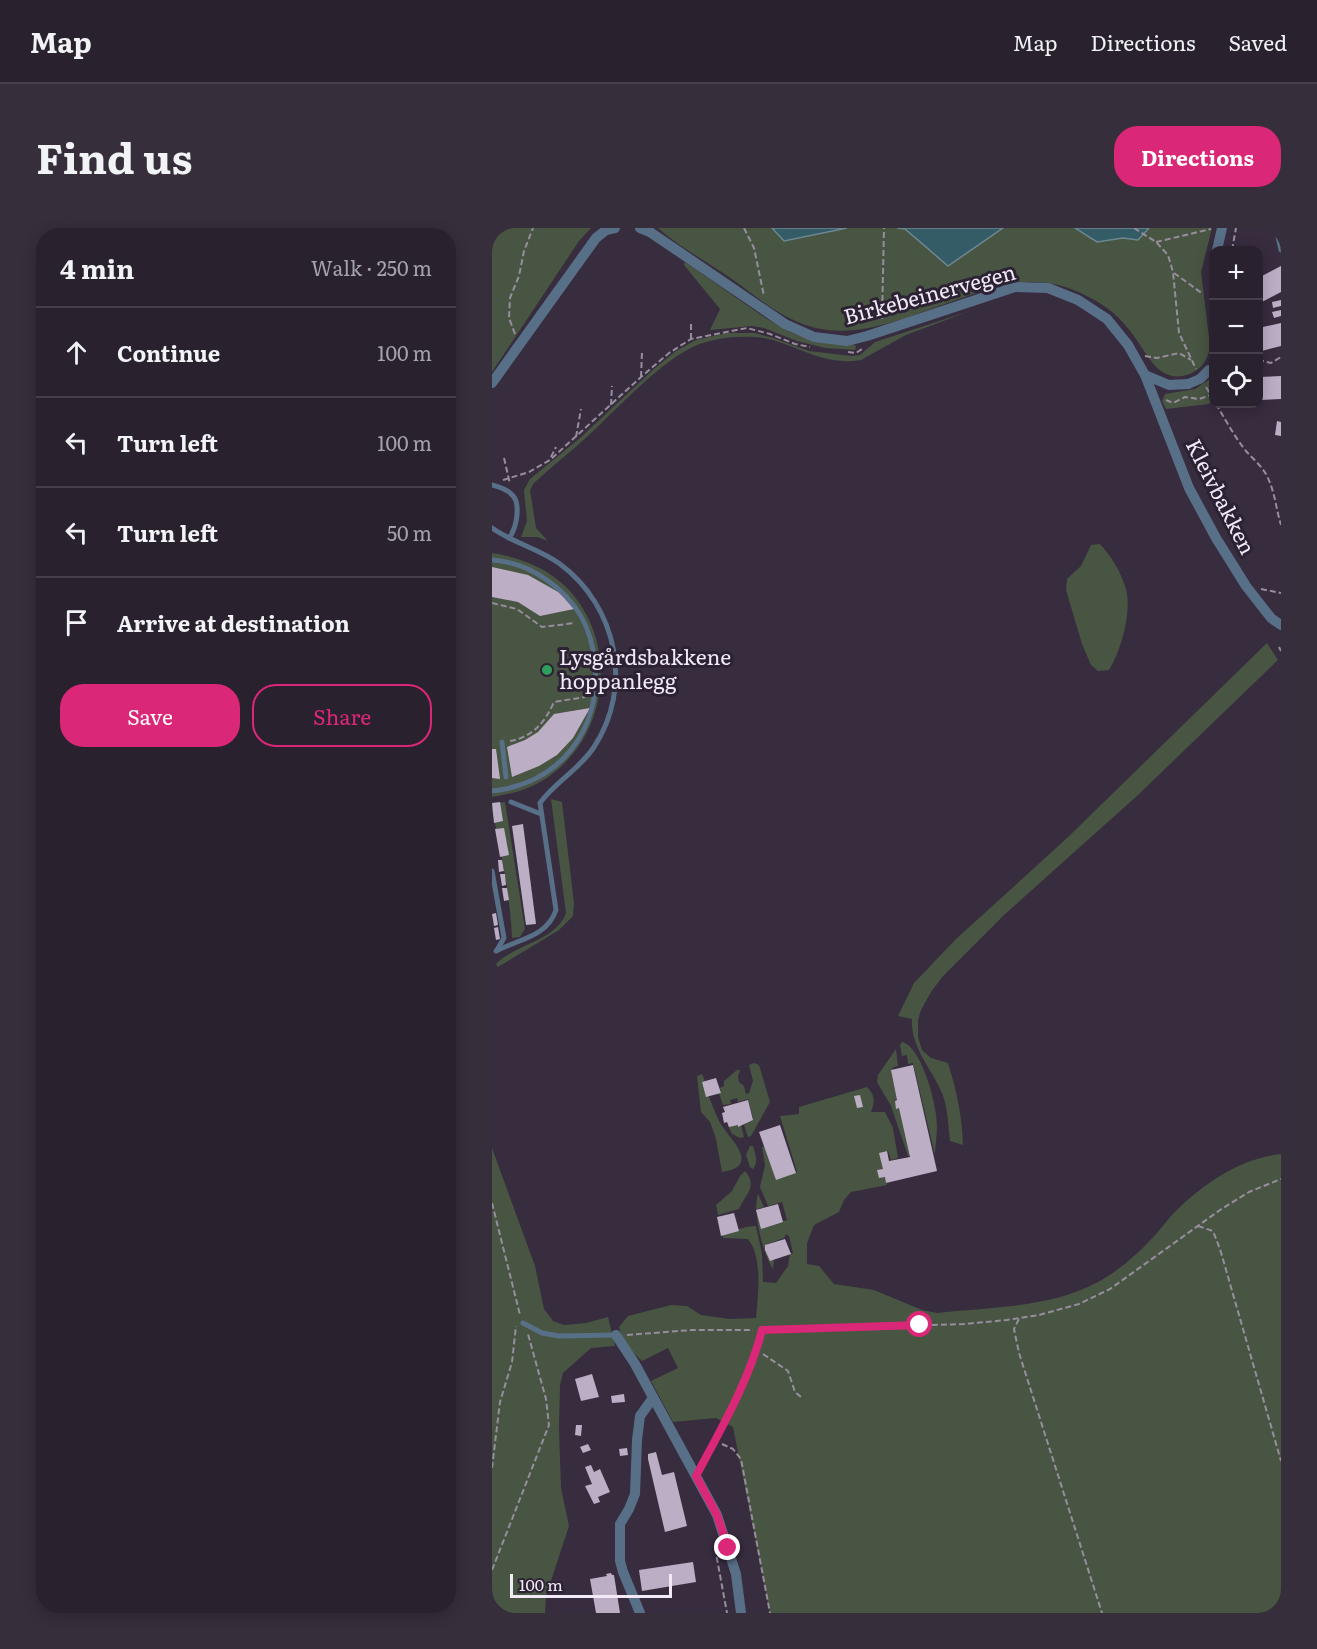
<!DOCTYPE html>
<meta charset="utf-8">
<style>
body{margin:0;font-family:Literata,serif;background:#362e3b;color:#f1f3f6}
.controls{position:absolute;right:18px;top:18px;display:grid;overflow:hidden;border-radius:12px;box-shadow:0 3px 15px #0003}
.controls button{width:54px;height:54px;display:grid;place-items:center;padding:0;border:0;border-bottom:2px solid #463e4b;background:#2a212f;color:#f1f3f6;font:30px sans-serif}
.scale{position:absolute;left:18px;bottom:15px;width:162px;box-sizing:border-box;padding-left:6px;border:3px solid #f2ebf7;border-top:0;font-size:16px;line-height:21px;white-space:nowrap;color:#f2ebf7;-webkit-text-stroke:4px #2d2234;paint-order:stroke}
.stop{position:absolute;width:18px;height:18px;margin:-14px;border:4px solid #db2777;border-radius:50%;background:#fff}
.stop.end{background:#db2777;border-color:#fff;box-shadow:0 2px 6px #0008}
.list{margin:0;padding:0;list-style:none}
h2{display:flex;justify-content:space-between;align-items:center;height:78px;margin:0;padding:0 24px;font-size:26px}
h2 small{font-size:20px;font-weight:400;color:#a5a3aa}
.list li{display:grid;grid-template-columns:39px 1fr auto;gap:18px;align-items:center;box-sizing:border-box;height:90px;padding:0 24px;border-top:2px solid #463e4b}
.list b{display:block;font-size:22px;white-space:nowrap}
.list em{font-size:20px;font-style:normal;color:#a5a3aa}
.actions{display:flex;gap:12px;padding:18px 24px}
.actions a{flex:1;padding:14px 0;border:2px solid #db2777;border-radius:24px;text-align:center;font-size:21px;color:#db2777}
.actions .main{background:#db2777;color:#fff}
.icon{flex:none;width:33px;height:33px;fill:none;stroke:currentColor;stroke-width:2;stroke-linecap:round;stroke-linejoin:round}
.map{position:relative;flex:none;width:789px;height:1385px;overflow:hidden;border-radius:24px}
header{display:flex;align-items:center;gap:36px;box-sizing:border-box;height:84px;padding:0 30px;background:#2a212f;border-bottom:2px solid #463e4b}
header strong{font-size:28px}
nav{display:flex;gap:33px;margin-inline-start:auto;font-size:21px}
.intro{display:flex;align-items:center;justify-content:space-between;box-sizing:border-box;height:144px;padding:0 36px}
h1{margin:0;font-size:42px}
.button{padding:15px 27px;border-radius:24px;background:#db2777;color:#fff;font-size:21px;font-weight:700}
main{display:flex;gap:36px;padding:0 36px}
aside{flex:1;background:#2a212f;border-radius:24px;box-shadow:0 3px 15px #0003}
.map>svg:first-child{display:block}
</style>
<header>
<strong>Map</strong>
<nav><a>Map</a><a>Directions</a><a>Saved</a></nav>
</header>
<div class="intro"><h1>Find us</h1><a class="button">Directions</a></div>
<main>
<aside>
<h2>4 min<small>Walk · 250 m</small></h2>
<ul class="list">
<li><svg class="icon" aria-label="ahead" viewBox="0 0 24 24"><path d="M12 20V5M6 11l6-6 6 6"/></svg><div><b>Continue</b></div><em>100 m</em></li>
<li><svg class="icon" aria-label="left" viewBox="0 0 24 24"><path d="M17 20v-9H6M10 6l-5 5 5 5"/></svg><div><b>Turn left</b></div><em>100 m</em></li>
<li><svg class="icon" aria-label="left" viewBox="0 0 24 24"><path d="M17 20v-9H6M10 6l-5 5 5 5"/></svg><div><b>Turn left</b></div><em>50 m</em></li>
<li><svg class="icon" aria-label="arrive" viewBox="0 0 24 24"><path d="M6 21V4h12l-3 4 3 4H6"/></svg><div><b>Arrive at destination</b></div></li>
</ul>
<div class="actions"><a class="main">Save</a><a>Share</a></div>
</aside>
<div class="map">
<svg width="789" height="1385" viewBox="0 0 789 1385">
<rect width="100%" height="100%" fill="#382c3f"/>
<g fill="#475542">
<polygon points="0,0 99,0 87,13 0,144"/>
<path d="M166,0H280L292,13L355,0H405L413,1L456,38L511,0H583L605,13L631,10L646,12L657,0H720L709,44L718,118C716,130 711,141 698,146C670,156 659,133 646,114C639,103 629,91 619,83C605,72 583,61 566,57C530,48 497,61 464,72C414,89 358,117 306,94C281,84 260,65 237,49C214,33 187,19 166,0Z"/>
<polygon points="193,34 275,91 298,104 318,112 361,116 364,118 363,122 333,120 305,113 272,100 260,98 218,102 228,81 192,37"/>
<path d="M478,83L414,107L369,132C325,139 301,112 263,109C242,108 220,110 201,119C167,135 125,181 97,207C79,224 60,238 42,255L38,262L44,300L56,313L45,309H29L35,293L32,262L38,251L88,210L163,140L184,123L204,112L235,105H263L281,110L317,123L360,128L368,127L383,114Z"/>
<polygon points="721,149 721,170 717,176 674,181 670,173 673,166 703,161"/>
<path d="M608,316C620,329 629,344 634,361C640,384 629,423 617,442L606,443L599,437L590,416L574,362L575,351L589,338L599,317Z"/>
<path d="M0,325C27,329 53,339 73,358C130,414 117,515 48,554C33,563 17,566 0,569Z"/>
<path d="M775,415L786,432L646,567L511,688L451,748L439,764L429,782L426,792V809L430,822L439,830L456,835C465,864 470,888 471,917L458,913C456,897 456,880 450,865C440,841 418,819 420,791L406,788L422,755L464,711L574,611Z"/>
<path d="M59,571L70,574L82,675L81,688L67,702L6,739L4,736C23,716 64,713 74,685Z"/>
<path d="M13,574L33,701L28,709L20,710C18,666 9,624 0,581L4,575Z"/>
<path d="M410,814C430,818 446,880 445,899C445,908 443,918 443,927L421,835L416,836L415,827L410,828L408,817Z"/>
<polygon points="404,821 406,838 400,840 407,871 403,872 405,880 409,879 420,927 416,928 399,878 385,854 386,847"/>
<polygon points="262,835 267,837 278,874 259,908 256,909 252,897 254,896 253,892 261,890 256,871 246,874 245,870 238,872 239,876 231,877 227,865 229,864 228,860 232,858 232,853 245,842 248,842 246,848 247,854 252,858 254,866 257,865 261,853 257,837"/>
<path d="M210,846L213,853L210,854C217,867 221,880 227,893C235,909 272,938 230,944L224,911L218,894L209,884L205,848Z"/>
<path d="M375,859C383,867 383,874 379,884H393L401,900L406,930L399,932L396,923L389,924L395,957L359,964L352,972L347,984L322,997L315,1015V1036L327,1038L342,1056L382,1062L430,1082L445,1085C498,1079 558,1080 606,1054C628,1042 648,1024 665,1005C672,997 678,988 686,981C714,954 750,930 789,926V1385H278L241,1199L224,1190L181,1194L159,1153L186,1140L176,1120L150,1133C141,1125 129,1111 127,1099L136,1088L179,1077L195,1078L209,1087L238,1091L264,1090C266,1068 271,1029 256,1011L231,1010V1006C242,1003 253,998 264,998L270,1026L271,1054L284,1055L296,1038L298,1026L301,1025L297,1008L294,1006L292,1010L275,1016L282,1032L281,1041C271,1026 260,984 266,966L272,979L266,981L271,998L295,992L290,974L276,978L268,959L273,937L270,919L273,918L284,951L305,944L288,888L307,886V879Z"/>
<polygon points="246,895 249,897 252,909 248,910 240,906 236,898"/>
<polygon points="0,913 0,920 43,1038 52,1081 61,1093 72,1097 94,1095 116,1089 123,1118 99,1120 71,1145 68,1157 67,1201 69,1260 77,1298 54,1368 53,1385 0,1385"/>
<path d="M258,918H261C263,925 267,935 261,941L258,939L254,927Z"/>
<path d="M253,943C266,958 254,966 247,981L226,987L224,977L240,963L248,948Z"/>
</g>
<g fill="#345c66" stroke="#6d8792" stroke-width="1.5">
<polygon points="280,0 355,0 292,13"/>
<polygon points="405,0 511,0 456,38 413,1"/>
<polygon points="583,0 657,0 646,12 631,10 605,14"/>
</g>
<g fill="#bcaec5">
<polygon points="789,38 789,64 766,76 766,50"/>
<polygon points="789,72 789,78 781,80 780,74"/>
<polygon points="789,82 789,88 782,90 780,84"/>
<polygon points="789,95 789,118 766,124 766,100"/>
<polygon points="789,148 789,171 766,172 766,149"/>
<polygon points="785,193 789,194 789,208 783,207"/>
<polygon points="0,339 36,347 68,365 82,381 48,388 26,374 0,369"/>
<polygon points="98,480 81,510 65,527 47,538 20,549 15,519 33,512 46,504 62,486"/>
<polygon points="0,521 4,521 8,551 0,550"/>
<polygon points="8,574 11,593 2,595 0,575"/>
<polygon points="31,596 44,696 34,697 20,598"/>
<polygon points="12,600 17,627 8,629 3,601"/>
<polygon points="6,632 10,632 12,643 7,644"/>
<polygon points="8,646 13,646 14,657 10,658"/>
<polygon points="10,660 15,660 17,672 12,673"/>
<polygon points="4,685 6,697 2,698 0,686"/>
<polygon points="6,699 8,711 4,712 2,700"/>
<polygon points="421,837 445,943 394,955 393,949 387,950 385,942 391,941 387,925 395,923 397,933 418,929 407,880 404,881 403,873 405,872 399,842"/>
<polygon points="224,850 229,865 214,869 210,854"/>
<polygon points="368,867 371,879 365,880 362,868"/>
<polygon points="256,872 261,892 246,899 246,897 237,899 235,894 232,895 230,885 233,884 231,879"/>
<polygon points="288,897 304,945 284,952 267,904"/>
<polygon points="286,976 291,994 269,1001 264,982"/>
<polygon points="242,985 247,1003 229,1008 225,989"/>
<polygon points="293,1011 299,1026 278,1033 273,1022 273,1017"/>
<polygon points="100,1146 107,1169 89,1173 83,1151"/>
<polygon points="132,1166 133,1174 120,1175 119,1168"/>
<polygon points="84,1197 90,1197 89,1208 83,1207"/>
<polygon points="96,1216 99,1222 91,1225 88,1219"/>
<polygon points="135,1220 136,1227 128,1228 127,1221"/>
<polygon points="164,1224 170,1247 182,1244 195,1298 173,1304 156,1231 156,1226"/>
<polygon points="99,1237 102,1244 108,1241 118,1264 106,1269 108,1274 102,1276 93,1258 100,1256 93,1239"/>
<polygon points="201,1334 204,1354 150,1363 147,1342"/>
<polygon points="119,1345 120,1347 122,1347 128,1385 104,1385 98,1351 115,1348 114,1346"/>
</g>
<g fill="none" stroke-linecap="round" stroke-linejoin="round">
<g stroke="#978d9c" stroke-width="2" stroke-dasharray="6 3" stroke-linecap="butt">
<polyline points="252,0 262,20 272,68"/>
<polyline points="642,0 664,14 676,27 681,44 687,105 704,141"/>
<polyline points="664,14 719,1"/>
<polyline points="740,22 744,0"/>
<polyline points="682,45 711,66"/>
<polyline points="390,91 392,0"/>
<polyline points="23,106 17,90 18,70 27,48 32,23 41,0"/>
<polyline points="199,111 199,93"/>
<polyline points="356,124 364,125 370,121"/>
<polyline points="653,128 665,130 687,125 699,132"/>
<polyline points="766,132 779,135 789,129"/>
<polyline points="149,149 150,124"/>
<polyline points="714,159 722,172"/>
<polyline points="674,172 681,175 693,169 707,171 719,167"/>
<path d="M724,176C733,191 742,208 754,223C761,231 770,238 775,248C783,264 784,281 789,297"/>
<polyline points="119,177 120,158"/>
<polyline points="84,209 89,181"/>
<polyline points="59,229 64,219"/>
<polyline points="12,230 18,256"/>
<polyline points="11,252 37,244 58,232 149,149 177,125 199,111 255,100 278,106 303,116 318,119"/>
<polyline points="769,361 789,365"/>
<polyline points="0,375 25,381 50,399 83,395"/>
<polyline points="787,419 789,423"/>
<path d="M18,513C41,509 53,494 62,474L93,469"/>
<polyline points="0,975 28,1087"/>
<polyline points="706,998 721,1003 728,1021 789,1233"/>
<polyline points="527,1091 522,1101 527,1125 610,1385"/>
<polyline points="278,1102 472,1096 515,1092 547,1087 587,1076 618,1061 728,982 757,964 789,951"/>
<polyline points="135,1107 200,1102 261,1102"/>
<polyline points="271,1126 296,1143 303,1164 309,1169"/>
<polyline points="230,1216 241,1221 249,1231 278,1385"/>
<polyline points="0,1240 8,1174 20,1134 24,1098"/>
<polyline points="223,1320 235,1385"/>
<polyline points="0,1342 57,1197 54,1171 36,1106"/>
</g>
<g stroke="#586f88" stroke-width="5">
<polyline points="784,0 789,22"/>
<path d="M0,257C8,259 21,264 24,273C27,284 24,301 17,310"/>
<path d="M0,300C21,315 48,321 68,336C126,379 141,460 102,519C87,542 63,554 48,575L64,682C55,709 27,711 4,723"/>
<path d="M0,332C20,333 39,341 55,352C85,373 100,400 103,436C109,503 67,556 0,563"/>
<polyline points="10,514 14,549"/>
<polyline points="19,574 49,586"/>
<polyline points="0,643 12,710 5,722"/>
<polyline points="31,1095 50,1105 67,1108 124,1107"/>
<path d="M204,1248C229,1201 257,1153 270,1102"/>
</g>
<g stroke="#586f88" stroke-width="10">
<polyline points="148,0 158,4 293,96 322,109 355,113 375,108 523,59 556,60 586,72 615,91 636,117 653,147 697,260 724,310 754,358 779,390 789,397"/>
<polyline points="725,22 730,0"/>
<polyline points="722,42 722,84"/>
<polyline points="653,147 677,157 696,156"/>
<polyline points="0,155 104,10 114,2 123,0"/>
<polyline points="124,1107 143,1136 225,1287 244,1346 249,1385"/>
<polyline points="148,1385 131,1344 128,1333 128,1296 137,1281 143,1266 145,1212 148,1188 161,1170"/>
</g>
<polyline stroke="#586f88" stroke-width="10" points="696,156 708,151 717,142"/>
</g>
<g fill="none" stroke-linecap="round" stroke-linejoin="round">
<path stroke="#db2777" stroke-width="8" d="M236,1320L225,1287L204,1248C229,1201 257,1153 270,1102L428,1097"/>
</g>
<circle fill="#2e9e5b" stroke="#2d2234" stroke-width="2" cx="55" cy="442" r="6"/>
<g text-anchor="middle" stroke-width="6" stroke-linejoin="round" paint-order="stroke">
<g font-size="21" fill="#f2ebf7" stroke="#2d2234">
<text transform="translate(438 67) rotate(-15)" y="7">Birkebeinervegen</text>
<text transform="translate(728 269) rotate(63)" y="7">Kleivbakken</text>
</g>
<g font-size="21" fill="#f2ebf7" stroke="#2d2234" text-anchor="start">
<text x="67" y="437">Lysgårdsbakkene<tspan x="67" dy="24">hoppanlegg</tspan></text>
</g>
</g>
</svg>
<div class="controls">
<button>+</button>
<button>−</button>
<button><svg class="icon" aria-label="locate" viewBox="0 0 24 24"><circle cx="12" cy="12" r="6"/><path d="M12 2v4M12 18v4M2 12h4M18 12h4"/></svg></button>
</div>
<div class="scale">100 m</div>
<div class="stop" style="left:428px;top:1097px"></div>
<div class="stop end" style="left:236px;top:1320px"></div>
</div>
</main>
